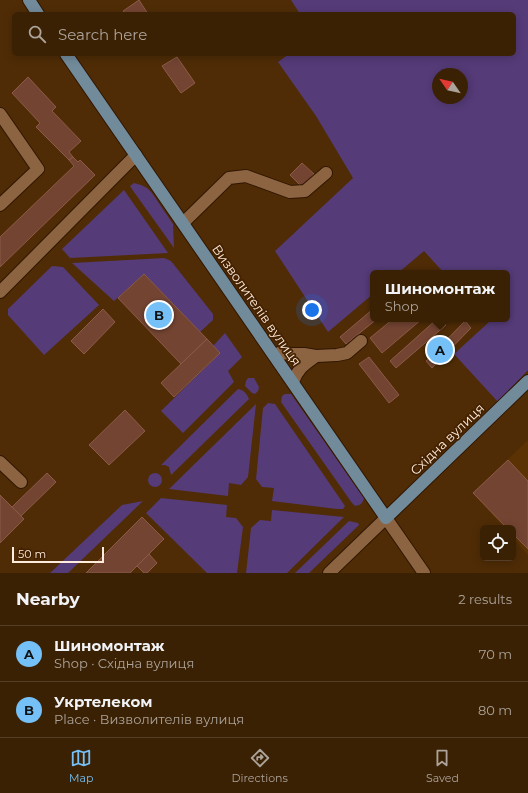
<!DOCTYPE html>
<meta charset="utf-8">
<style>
body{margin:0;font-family:Montserrat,sans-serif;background:#462e13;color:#f1f3f6}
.controls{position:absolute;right:12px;bottom:12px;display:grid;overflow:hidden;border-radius:6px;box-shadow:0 2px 10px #0003}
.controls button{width:36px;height:36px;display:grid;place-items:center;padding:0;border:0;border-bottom:1px solid #543e26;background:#3b2104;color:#f1f3f6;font:20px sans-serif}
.compass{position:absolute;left:432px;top:68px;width:36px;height:36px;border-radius:50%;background:#3b2104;box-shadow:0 2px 10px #0003;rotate:304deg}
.scale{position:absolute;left:12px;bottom:10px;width:92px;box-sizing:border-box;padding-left:4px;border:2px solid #ffecdd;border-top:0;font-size:11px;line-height:14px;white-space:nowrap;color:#ffecdd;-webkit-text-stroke:3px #420;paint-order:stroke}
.you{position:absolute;left:312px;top:310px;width:14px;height:14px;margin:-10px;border:3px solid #fff;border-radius:50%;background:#1a73e8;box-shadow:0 0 0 6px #1a73e833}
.badge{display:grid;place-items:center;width:26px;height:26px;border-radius:50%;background:#75c0f6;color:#111;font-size:13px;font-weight:700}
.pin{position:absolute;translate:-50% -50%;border:2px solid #fff;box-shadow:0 1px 4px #0006}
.popup{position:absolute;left:370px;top:270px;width:140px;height:52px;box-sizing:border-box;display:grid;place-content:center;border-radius:6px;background:#3b2104;filter:drop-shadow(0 1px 3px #0005);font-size:13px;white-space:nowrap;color:#aca39a}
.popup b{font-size:15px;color:#f1f3f6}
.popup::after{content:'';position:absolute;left:50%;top:100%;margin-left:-8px;border:8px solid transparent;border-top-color:#3b2104}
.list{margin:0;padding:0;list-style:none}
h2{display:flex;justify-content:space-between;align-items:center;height:52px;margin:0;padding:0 16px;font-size:17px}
h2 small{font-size:13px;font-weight:400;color:#aca39a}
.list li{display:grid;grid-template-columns:26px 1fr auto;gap:12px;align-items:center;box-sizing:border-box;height:56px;padding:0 16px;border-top:1px solid #543e26}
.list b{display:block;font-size:15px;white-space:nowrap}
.list p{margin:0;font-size:13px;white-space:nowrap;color:#aca39a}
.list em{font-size:13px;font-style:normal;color:#aca39a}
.icon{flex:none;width:22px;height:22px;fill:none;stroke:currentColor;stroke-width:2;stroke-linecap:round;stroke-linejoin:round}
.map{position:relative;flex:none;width:528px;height:573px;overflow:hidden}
.search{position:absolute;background:#3b2104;box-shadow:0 2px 10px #0003;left:12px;right:12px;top:12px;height:44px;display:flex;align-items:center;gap:10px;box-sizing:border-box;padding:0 14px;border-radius:6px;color:#aca39a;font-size:15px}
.sheet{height:164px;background:#3b2104}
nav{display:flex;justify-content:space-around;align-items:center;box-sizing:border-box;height:56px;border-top:1px solid #543e26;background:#3b2104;font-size:11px;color:#aca39a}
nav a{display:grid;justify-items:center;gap:2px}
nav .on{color:#75c0f6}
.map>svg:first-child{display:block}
</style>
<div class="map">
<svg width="528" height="573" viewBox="0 0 528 573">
<rect width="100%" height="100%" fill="#4f2c06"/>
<polygon fill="#5b3204" points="528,440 528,555 513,538 513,528 504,528 473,493"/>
<g fill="#553b78" fill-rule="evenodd">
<path d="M291,0H528V370L498,402L454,354L489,322L487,319H507V273H444L424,251L398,273H373V294L328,332L275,251L353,178L316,116L278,62L289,54H514V14H300ZM438,74H462V98H438Z"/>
<polygon points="134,183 141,185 147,188 152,193 173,224 174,248 134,192 130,186"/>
<polygon points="124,190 168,253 70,258 62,249"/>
<polygon points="164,258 171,261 213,314 213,320 200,332 144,274 114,301 72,263"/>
<polygon points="52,266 63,267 99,305 44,355 8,315 8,309"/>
<polygon points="225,333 242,357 228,371 234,382 183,433 161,411 220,353 213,346"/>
<polygon points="248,378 254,378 259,387 258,391 255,394 252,393 245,386 246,381"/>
<path d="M238,389C244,390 247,394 249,399L171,475L169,467L165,465H161Z"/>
<path d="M285,394H291L361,494L364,498C362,504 361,505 355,506L352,503L281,402L282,396Z"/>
<polygon points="268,403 275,404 345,506 343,509 337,509 272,501 274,488 262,487 256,479 263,408"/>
<polygon points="256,404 248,477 241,485 229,483 228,496 169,489"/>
<circle cx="155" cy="480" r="7"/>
<polygon points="161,498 227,505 226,517 236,518 243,527 237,573 207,573 146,513"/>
<polygon points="143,501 68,573 50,573 122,505"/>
<polygon points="272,510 344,517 287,573 246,573 251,528 260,520 271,521"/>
<polygon points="349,521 358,523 359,525 309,573 295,573"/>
</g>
<g fill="#734432" stroke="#8c5b48">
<polygon points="139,0 148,14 125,14 123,11"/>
<polygon points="177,57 195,83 181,93 162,66"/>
<polygon points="28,77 56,107 52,111 81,141 69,152 73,157 69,160 36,127 40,123 12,93"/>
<polygon points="73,157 78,162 80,160 95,175 0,267 0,237 74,166 69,160"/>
<polygon points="302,163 314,174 302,187 290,175"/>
<polygon points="144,274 207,339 181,364 118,298"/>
<polygon points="103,309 115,322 84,354 71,341"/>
<polygon points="373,309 373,319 377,319 346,344 340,337"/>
<polygon points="393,319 422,319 382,353 370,338"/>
<polygon points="437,319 441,319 446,325 396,368 390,361"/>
<polygon points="465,321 471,328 432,368 426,361"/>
<polygon points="207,339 220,353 174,397 161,383"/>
<polygon points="369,357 399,395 389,403 359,364"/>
<polygon points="125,410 145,431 109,465 89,445"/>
<polygon points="508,460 528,481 528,549 513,534 513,528 507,528 473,493"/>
<polygon points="47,473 56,482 21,516 12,507"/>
<polygon points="0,495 24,519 0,543"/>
<polygon points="142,517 164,539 130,573 86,573"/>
<polygon points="149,554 157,563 147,573 144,573 137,566"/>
</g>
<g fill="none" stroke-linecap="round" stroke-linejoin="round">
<g stroke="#301600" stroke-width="14">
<g id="minor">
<polyline points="0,114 38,169 0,205"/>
<polyline points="183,223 229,178 246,176 290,192 305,191 326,173"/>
<polyline points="0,292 136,155"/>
<polyline points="275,356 279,353 292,354 304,354 316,356 337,355 347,353 361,341"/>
<path d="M293,382C298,368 305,364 316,356"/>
<polyline points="0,462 21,482"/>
<polyline points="329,573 386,518 424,573"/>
</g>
</g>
<g stroke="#301600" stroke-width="14">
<g id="major">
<polyline points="29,0 38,14"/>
<polyline points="66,54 386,518 528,381"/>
</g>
</g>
<use href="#minor" stroke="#8c6442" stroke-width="12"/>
<use href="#major" stroke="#728b9b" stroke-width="12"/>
</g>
<g text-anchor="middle" stroke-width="3.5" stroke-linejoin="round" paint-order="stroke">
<g font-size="13" fill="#ffecdd" stroke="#420">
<text transform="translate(257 305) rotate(55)" y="5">Визволителів вулиця</text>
<text transform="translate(447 439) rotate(-44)" y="5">Східна вулиця</text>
</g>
</g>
</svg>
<div class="controls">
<button><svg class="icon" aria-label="locate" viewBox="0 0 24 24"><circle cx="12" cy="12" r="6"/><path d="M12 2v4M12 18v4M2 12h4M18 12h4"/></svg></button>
</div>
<svg class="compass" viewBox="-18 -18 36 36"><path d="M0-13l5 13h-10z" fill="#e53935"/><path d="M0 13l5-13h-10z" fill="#aca39a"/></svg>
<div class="scale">50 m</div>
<div class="you"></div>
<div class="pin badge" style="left:440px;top:350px">A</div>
<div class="popup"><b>Шиномонтаж</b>Shop</div>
<div class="pin badge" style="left:159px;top:315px">B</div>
<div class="search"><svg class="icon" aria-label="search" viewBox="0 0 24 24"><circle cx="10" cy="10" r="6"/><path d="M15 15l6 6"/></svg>Search here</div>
</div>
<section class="sheet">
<h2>Nearby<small>2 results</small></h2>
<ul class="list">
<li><span class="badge">A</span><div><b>Шиномонтаж</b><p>Shop · Східна вулиця</p></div><em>70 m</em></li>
<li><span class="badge">B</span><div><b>Укртелеком</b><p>Place · Визволителів вулиця</p></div><em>80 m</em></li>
</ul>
</section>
<nav>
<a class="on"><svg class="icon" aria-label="map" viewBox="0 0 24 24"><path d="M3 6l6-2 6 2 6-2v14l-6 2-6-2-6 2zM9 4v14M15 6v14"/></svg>Map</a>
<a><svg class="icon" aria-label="directions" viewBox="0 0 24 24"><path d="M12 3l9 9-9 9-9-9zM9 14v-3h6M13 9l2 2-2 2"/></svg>Directions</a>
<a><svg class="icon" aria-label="saved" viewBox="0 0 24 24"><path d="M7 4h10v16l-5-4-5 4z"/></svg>Saved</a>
</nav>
